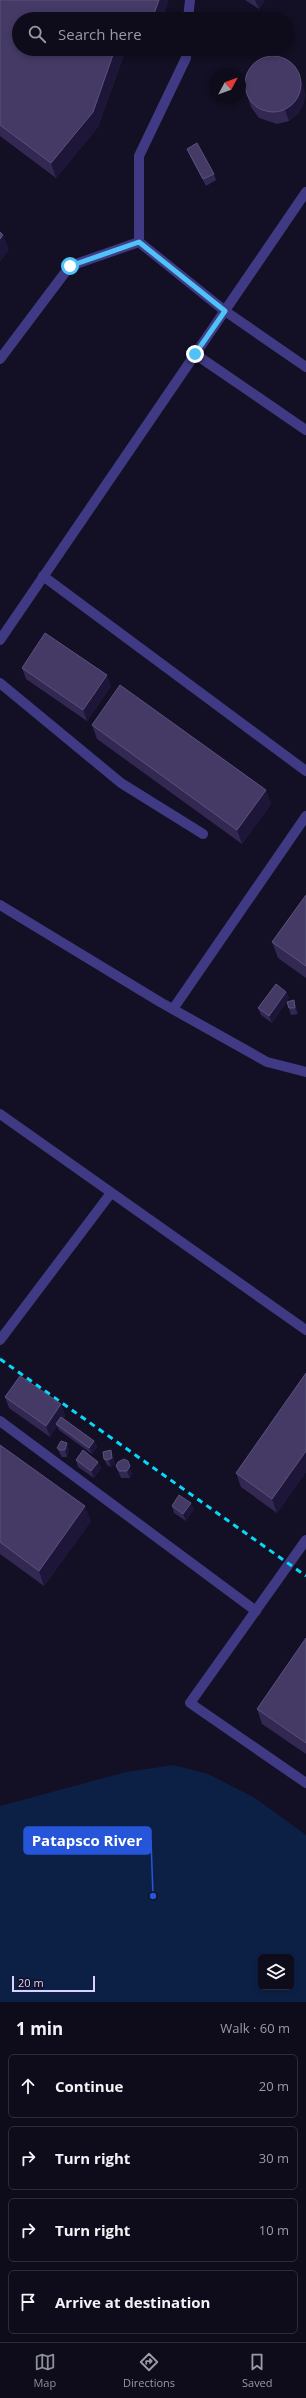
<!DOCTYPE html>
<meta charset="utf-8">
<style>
body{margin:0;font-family:"Open Sans",sans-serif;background:#171424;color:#f1f3f6}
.controls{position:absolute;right:12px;bottom:12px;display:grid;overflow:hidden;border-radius:6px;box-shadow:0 2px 6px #0003}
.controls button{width:36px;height:36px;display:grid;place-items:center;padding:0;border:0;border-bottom:1px solid #2e2b3a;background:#0e0b1b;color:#f1f3f6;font:20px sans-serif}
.compass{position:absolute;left:210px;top:68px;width:36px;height:36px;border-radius:50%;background:#0e0b1b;box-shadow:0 2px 6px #0003;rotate:49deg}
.scale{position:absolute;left:12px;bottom:10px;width:83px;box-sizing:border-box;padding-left:4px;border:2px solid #d9d2ff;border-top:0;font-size:11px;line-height:14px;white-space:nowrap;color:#d9d2ff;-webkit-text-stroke:3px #130f24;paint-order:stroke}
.stop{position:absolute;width:12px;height:12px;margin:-9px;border:3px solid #4fc3f7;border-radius:50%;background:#fff}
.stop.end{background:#4fc3f7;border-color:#fff;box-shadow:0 1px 4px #0008}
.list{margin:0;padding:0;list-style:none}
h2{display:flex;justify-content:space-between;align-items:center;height:52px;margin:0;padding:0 16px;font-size:17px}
h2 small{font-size:13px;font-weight:400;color:#9b9ba3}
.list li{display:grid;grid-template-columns:26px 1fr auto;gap:12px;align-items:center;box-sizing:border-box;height:64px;margin:0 8px 8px;padding:0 8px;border:1px solid #2e2b3a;border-radius:6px}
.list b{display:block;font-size:15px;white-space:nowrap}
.list em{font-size:13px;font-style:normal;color:#9b9ba3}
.icon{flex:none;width:22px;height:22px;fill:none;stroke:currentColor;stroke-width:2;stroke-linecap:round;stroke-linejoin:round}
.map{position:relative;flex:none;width:306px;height:2002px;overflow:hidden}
.search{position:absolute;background:#0e0b1b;box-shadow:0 2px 6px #0003;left:12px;right:12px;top:12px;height:44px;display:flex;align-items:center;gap:10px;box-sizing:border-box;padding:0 14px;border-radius:22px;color:#9b9ba3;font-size:15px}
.sheet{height:340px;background:#0e0b1b}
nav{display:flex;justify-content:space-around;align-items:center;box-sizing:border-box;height:56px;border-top:1px solid #2e2b3a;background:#0e0b1b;font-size:11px;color:#9b9ba3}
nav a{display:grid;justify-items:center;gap:2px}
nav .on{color:#8c9099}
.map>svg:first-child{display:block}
</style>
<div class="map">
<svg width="306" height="2002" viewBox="0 0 306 2002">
<rect width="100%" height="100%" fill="#130f24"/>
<path fill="#0c2046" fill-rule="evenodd" d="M174,1765L208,1774L255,1798L306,1835V2002H0V1806L126,1772ZM261,1957H291V1987H261Z"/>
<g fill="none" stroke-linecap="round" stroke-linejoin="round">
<g stroke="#3f3a83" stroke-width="10">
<polyline points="188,19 190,0"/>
<polyline points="186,49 186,58 139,156 139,242 225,311 306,367"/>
<polyline points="195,354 306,430"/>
<polyline points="0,359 70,266 139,242"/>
<polyline points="43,576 306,771"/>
<polyline points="0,640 306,192"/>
<polyline points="0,683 121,783 203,834"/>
<polyline points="0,905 160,1002 267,1062 306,1072"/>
<polyline points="173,1009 306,816"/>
<polyline points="0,1114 306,1330"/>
<polyline points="0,1340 111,1193"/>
<polyline points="0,1421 256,1611"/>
<polyline points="306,1540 190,1703 306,1783"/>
</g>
<polyline stroke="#03dbfa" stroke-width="3" stroke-dasharray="6 5" stroke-linecap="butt" points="0,1359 306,1576"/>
</g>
<g fill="#322852">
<polygon points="0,0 19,19 19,49 126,49 98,127 56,178 0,136"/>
<polygon points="245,0 265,0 259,9"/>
<polygon points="305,91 304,103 298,114 289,121 277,124 259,118 251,107 247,95"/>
<polygon points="187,149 214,174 216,180 206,186 190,156"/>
<polygon points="22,668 111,686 87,721 26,679"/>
<polygon points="92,725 266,790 271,804 242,844 97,739"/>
<polygon points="306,895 306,978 278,958 272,942"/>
<polygon points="286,992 289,998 272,1023 261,1015 258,1008"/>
<polygon points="294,1000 298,1014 291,1015 289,1008"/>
<polygon points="306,1373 306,1472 277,1513 241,1487 236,1473"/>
<polygon points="5,1397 61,1404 65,1416 63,1419 94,1441 97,1447 92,1454 59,1430 57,1426 50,1437 9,1408"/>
<polygon points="0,1445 91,1521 44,1586 0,1554"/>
<polygon points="57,1448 69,1449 67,1457 62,1457 60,1454"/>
<polygon points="113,1457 115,1464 111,1467 107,1465 104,1459"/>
<polygon points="76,1460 98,1462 101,1468 94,1478 78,1467"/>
<polygon points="116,1466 132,1473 130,1478 121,1478"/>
<polygon points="172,1506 194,1509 186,1521 174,1513"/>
<polygon points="306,1638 306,1754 262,1724 257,1709"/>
</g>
<g fill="#1e1638">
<polygon points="159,0 169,0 163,19 152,19"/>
<polygon points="255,0 265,0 259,9"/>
<polygon points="115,49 126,49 98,127 56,178 51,163"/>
<polygon points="301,80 305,91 304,103 298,114 289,121 285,110"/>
<polygon points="3,235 9,250 0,262 0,239"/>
<polygon points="107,675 111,686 87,721 83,710"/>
<polygon points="266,790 271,804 242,844 237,830"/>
<polygon points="286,992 289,998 272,1023 269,1016"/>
<polygon points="294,1000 298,1014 295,1008"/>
<polygon points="61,1404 65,1416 58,1425 56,1424 57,1426 50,1437 46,1426"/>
<polygon points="94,1441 97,1447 92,1454 89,1448"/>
<polygon points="67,1443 69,1449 67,1457 65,1450"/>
<polygon points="111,1450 115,1464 111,1467 108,1460"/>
<polygon points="306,1451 306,1472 277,1513 272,1499"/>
<polygon points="128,1461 132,1473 130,1478 127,1471"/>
<polygon points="98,1462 101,1468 94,1478 91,1471"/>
<polygon points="191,1503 194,1509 186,1521 183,1514"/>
<polygon points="85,1506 91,1521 44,1586 39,1571"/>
</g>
<g fill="#443a65" stroke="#5b527d">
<polygon points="0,0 159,0 152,19 19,19 19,49 115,49 93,112 51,163 0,125"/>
<circle cx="273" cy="84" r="28"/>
<polygon points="197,143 214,174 203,179 187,149"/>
<polygon points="0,232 3,235 0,239"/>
<polygon points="45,633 107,675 83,710 22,668"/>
<polygon points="120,685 266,790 237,830 92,725"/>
<polygon points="306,895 306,966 272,942"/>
<polygon points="276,984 286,992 269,1016 258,1008"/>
<polygon points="294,1000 295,1008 289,1008 287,1002"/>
<polygon points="306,1373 306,1451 272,1499 236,1473"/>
<polygon points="20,1376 61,1404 46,1426 5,1397"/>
<polygon points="61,1417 94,1441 89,1448 56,1424"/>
<polygon points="61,1441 67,1443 65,1450 60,1450 57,1448"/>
<polygon points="0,1445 85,1506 39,1571 0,1542"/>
<polygon points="83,1450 98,1462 91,1471 76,1460"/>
<polygon points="111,1450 112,1458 108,1460 104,1459 103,1452"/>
<polygon points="124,1459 128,1461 130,1466 127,1471 119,1471 116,1466 118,1462"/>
<polygon points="179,1495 191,1503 183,1514 172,1506"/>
<polygon points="306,1638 306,1743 257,1709"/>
</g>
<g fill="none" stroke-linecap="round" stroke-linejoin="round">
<polyline stroke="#4fc3f7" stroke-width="5" points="70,266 139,242 225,311 195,354"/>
</g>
<path fill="none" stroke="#2655da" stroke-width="1.5" d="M153 1896L151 1840"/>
<circle fill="#2655da" stroke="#130f24" stroke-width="1.5" cx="153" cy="1896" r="4"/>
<rect fill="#2655da" stroke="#2655da" stroke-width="1.5" x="24" y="1827" width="127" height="27" rx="4"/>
<g font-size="15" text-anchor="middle" font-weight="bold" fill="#fff">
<text x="87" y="1846">Patapsco River</text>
</g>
</svg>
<div class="controls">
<button><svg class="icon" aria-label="layers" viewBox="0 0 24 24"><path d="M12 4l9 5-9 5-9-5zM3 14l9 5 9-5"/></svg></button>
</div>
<svg class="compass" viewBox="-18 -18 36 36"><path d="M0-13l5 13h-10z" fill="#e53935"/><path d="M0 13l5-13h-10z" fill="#9b9ba3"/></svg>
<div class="scale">20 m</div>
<div class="stop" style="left:70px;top:266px"></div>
<div class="stop end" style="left:195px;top:354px"></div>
<div class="search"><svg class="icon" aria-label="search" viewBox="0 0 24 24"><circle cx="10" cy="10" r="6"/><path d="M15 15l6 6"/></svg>Search here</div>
</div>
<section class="sheet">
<h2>1 min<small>Walk · 60 m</small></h2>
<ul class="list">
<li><svg class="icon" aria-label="ahead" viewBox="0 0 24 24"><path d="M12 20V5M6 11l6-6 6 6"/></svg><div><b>Continue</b></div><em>20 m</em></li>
<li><svg class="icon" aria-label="right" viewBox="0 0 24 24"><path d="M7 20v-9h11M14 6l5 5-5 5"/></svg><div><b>Turn right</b></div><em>30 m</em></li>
<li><svg class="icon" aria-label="right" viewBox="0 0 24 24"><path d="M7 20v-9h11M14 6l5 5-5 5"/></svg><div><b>Turn right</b></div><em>10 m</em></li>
<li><svg class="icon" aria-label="arrive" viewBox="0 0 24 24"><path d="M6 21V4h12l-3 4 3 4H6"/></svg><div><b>Arrive at destination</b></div></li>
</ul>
</section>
<nav>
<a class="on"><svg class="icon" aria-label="map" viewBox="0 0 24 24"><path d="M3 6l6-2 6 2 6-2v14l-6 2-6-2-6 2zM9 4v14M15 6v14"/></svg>Map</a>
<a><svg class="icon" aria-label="directions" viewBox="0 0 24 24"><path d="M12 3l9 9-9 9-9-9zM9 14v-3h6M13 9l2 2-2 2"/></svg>Directions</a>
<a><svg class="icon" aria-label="saved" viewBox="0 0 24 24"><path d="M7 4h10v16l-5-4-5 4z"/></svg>Saved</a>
</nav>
